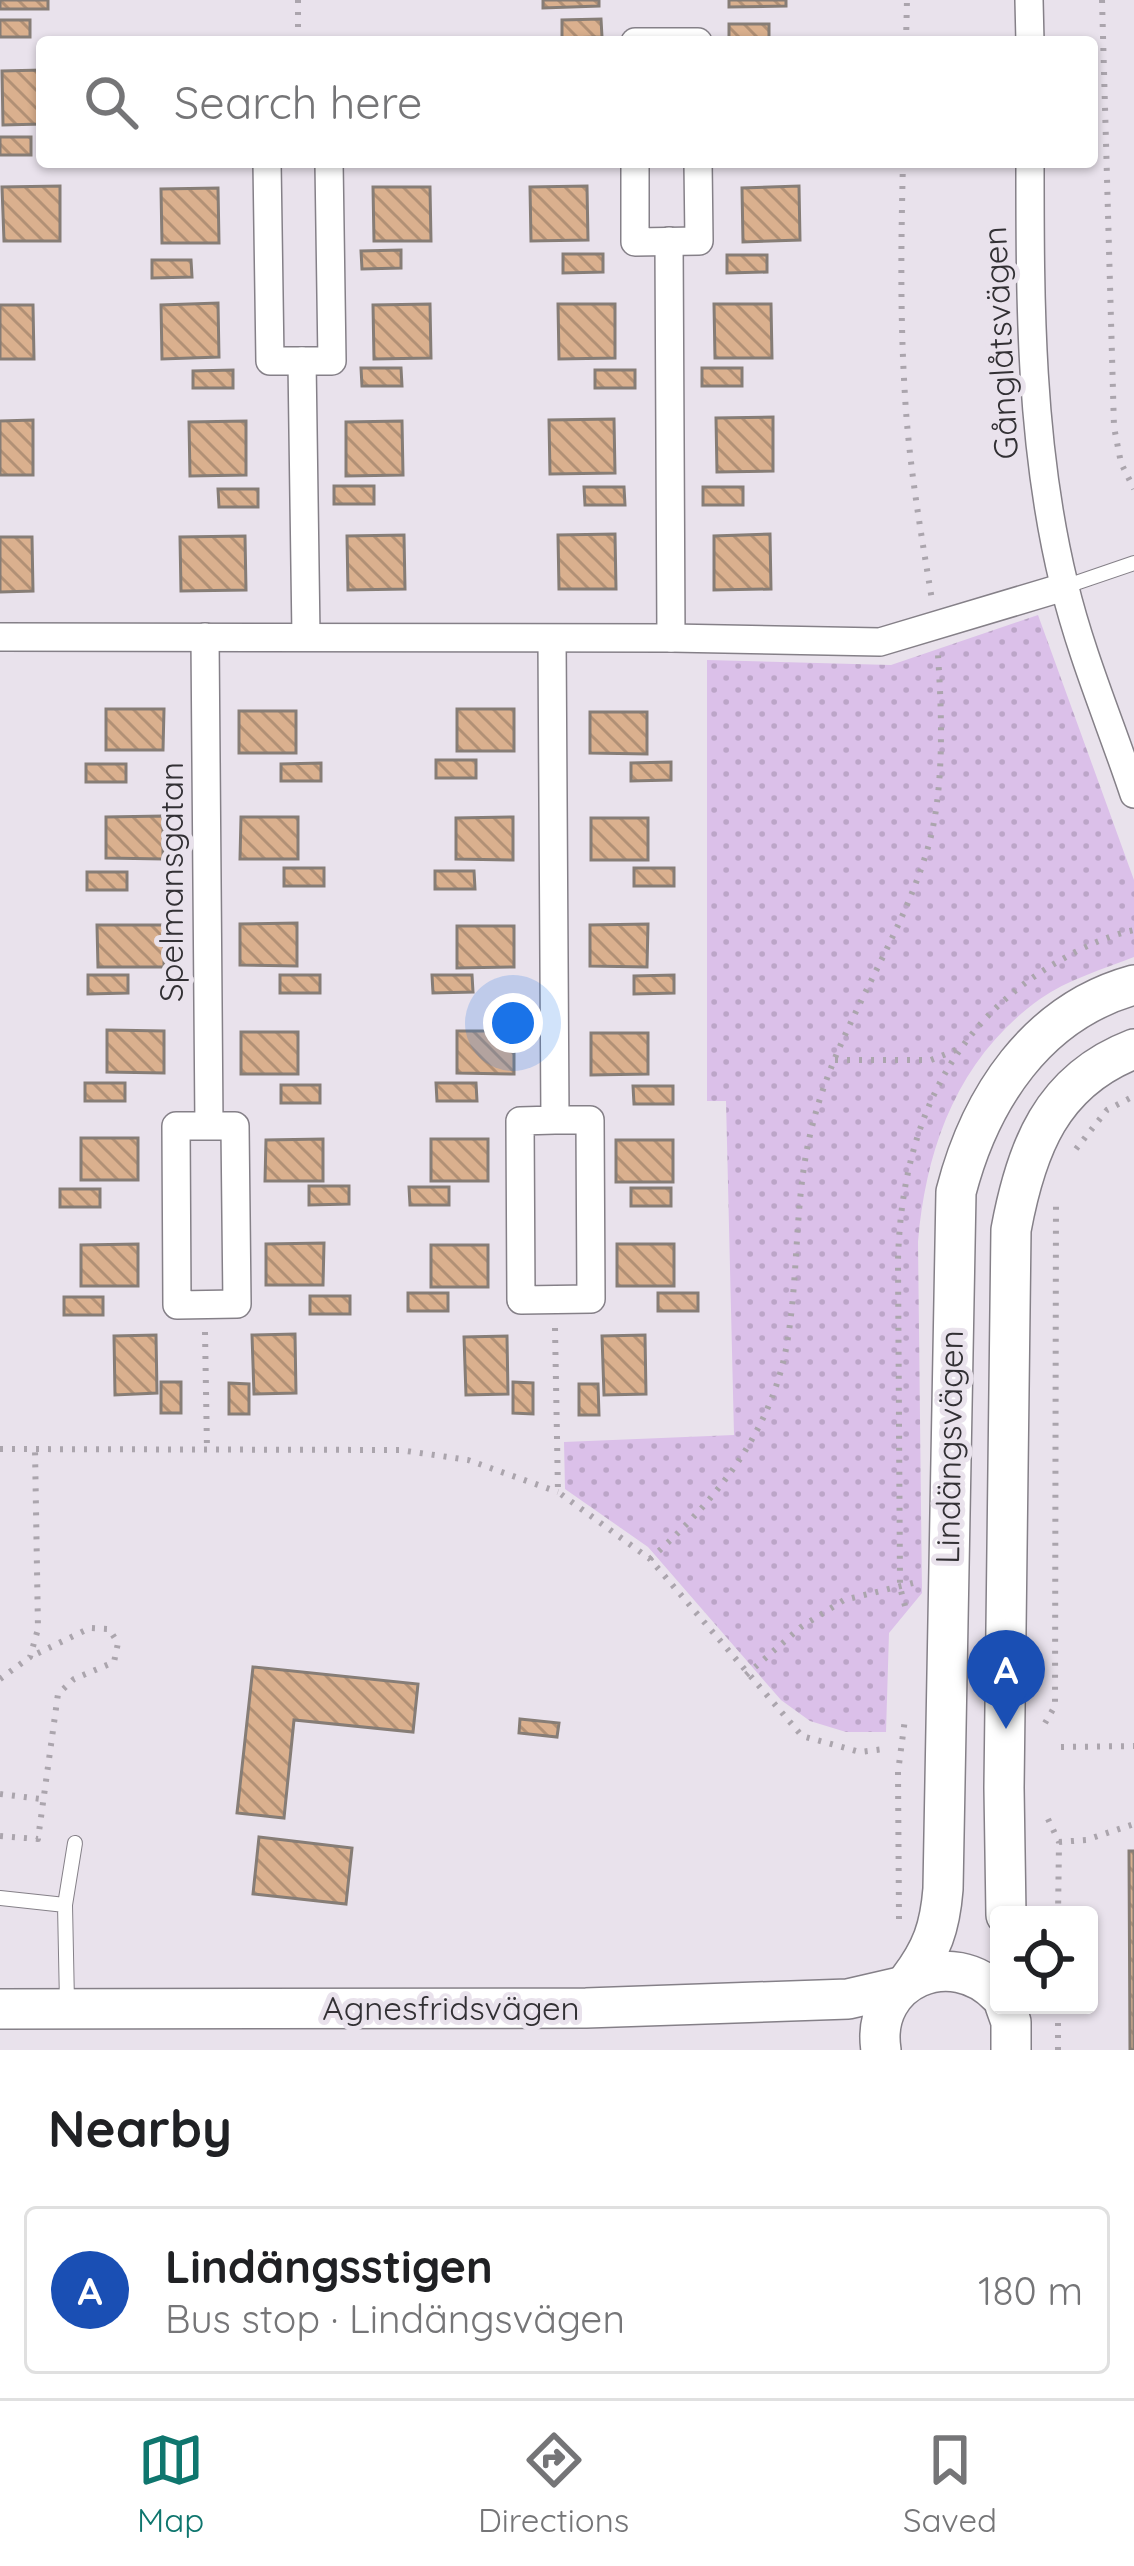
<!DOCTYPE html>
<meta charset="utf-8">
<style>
body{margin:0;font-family:Quicksand,sans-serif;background:#f2f2f2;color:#202124}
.controls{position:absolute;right:36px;bottom:36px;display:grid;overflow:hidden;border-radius:12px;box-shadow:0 3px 9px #0004}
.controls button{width:108px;height:108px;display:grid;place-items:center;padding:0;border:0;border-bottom:3px solid #e0e0e0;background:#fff;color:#202124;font:60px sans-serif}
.you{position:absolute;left:513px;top:1023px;width:42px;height:42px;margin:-30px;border:9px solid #fff;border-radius:50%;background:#1a73e8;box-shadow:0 0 0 18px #1a73e833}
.badge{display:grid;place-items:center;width:78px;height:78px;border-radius:50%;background:#0f766e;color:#fff;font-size:39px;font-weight:700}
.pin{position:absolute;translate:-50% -99px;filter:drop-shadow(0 3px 6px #0008)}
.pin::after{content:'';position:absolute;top:63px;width:42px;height:36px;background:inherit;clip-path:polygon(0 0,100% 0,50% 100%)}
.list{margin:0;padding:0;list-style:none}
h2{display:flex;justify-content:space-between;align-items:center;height:156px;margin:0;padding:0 48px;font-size:51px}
h2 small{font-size:39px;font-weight:400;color:#757577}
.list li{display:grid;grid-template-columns:78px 1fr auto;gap:36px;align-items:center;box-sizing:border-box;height:168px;margin:0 24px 24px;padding:0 24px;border:3px solid #e0e0e0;border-radius:12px}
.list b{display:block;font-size:45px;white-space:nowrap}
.list p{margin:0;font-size:39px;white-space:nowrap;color:#757577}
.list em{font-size:39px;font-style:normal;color:#757577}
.icon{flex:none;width:66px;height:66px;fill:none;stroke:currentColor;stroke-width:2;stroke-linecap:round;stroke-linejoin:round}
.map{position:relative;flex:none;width:1134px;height:2050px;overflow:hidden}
.search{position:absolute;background:#fff;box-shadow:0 3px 9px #0004;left:36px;right:36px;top:36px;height:132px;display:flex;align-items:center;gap:30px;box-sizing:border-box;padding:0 42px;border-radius:12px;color:#757577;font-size:45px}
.sheet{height:348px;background:#fff}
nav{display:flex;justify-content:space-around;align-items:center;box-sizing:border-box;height:168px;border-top:3px solid #e0e0e0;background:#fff;font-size:33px;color:#757577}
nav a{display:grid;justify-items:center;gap:6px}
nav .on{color:#0f766e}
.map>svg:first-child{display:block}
</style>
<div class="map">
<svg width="1134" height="2050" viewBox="0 0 1134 2050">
<defs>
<pattern id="grass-dots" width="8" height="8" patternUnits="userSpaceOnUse" patternTransform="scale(3)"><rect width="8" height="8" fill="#dbc0e9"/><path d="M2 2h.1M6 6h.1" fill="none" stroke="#bca5c8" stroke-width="1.8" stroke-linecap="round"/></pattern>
<pattern id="building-back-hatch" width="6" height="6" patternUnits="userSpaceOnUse" patternTransform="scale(3)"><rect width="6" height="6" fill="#dab08e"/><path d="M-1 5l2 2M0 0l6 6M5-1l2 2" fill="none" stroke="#b19075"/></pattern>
</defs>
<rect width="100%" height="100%" fill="#e9e2ec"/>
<path fill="url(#grass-dots)" d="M1038,615L1134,880V957C1103,969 1067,980 1040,999C958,1058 926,1147 918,1242L922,1593L889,1633L886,1732H846L810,1721L781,1700L648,1547L565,1489L564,1442L734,1435L726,1101H707V660L891,665Z"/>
<g fill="url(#building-back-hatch)" stroke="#867d76" stroke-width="3">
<rect x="0" y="0" width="48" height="9"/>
<polygon points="543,0 599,0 599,6 543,8"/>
<polygon points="729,0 786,0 786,6 729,7"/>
<polygon points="601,19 602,37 562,38 562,20"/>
<rect x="0" y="20" width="30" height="17"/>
<rect x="729" y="24" width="40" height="18"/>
<polygon points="42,70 42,124 3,125 2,71"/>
<rect x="0" y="137" width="31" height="18"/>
<polygon points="60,186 60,241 4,241 2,187"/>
<polygon points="587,186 588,240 531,241 530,187"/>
<polygon points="799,186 800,240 743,242 742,188"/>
<polygon points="373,187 430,187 431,241 374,241"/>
<polygon points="218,188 219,243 162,243 161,189"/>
<polygon points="401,250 401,268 362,269 361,251"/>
<polygon points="563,254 603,254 603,272 563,273"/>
<polygon points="727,255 767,255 767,272 727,273"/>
<polygon points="152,260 191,260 192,277 152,278"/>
<polygon points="218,303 219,357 162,359 161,305"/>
<polygon points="430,304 431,358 374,359 373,305"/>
<polygon points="558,304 615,304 615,358 559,359"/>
<polygon points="714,304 771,304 772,358 715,358"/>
<polygon points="0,305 33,305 34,359 0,359"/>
<polygon points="361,368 401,368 402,386 362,386"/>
<rect x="702" y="368" width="40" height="18"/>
<polygon points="233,370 233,388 193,388 193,371"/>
<rect x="595" y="370" width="40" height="18"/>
<polygon points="773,417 773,471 717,472 716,418"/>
<polygon points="614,419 615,473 550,474 549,420"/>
<polygon points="33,420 33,475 0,475 0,421"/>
<polygon points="246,421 246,475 190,476 189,422"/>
<polygon points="402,421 403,475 346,476 346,422"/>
<rect x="334" y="486" width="40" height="18"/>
<polygon points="584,487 624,487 625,505 585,505"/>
<rect x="703" y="487" width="40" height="18"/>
<polygon points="218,489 258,489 258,507 219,507"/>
<polygon points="615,534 616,589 559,589 558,535"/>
<polygon points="770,534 771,589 714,590 714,536"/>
<polygon points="404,535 405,589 348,590 347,536"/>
<polygon points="245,536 246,590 181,591 180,537"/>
<polygon points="0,537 32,537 33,591 0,592"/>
<polygon points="106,709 164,709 163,750 106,750"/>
<rect x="457" y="709" width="57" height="42"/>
<rect x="239" y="711" width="57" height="42"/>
<polygon points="590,712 647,712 647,754 590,753"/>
<rect x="436" y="760" width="40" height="18"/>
<polygon points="671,762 671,780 631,781 631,763"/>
<polygon points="321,763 321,781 281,781 281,764"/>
<rect x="86" y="764" width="40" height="18"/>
<polygon points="163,816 163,859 106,858 106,817"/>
<polygon points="241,817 298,817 298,859 240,859"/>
<polygon points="513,817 513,860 456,859 456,818"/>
<rect x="591" y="818" width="57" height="42"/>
<rect x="284" y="868" width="40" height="18"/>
<rect x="634" y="868" width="40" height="18"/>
<polygon points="435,871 474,871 475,889 435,889"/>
<rect x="87" y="872" width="40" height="18"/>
<polygon points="297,923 297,966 240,965 240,924"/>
<polygon points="648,924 647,967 590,966 590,925"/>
<polygon points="97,925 164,925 164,967 98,967"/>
<polygon points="457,926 514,926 514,967 457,968"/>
<polygon points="88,975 128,975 128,993 88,994"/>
<rect x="280" y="975" width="40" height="18"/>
<polygon points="432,975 472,975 473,992 433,993"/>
<polygon points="674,975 674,993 634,994 634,976"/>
<polygon points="107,1030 164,1031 164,1073 107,1072"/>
<polygon points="457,1031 514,1031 514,1074 457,1073"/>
<rect x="241" y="1032" width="57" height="42"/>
<polygon points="591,1033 648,1033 648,1074 591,1075"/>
<rect x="85" y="1083" width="40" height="18"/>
<polygon points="436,1083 476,1083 477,1101 437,1101"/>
<rect x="281" y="1085" width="39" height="18"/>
<polygon points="633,1086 673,1086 673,1104 634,1104"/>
<rect x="81" y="1138" width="57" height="42"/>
<polygon points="323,1139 323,1181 265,1181 266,1140"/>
<rect x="431" y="1139" width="57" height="42"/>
<rect x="616" y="1140" width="57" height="42"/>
<polygon points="309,1186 349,1186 349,1204 309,1205"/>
<polygon points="409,1187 449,1187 449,1205 410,1205"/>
<rect x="631" y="1188" width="40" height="18"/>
<rect x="60" y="1189" width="40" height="18"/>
<polygon points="324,1243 323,1285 266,1285 266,1244"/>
<polygon points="138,1244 138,1286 81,1286 81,1245"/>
<rect x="617" y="1244" width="57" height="42"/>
<rect x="431" y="1245" width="57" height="42"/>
<rect x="408" y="1293" width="40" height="18"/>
<rect x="658" y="1293" width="40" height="18"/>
<rect x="310" y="1296" width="40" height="18"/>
<rect x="64" y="1297" width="39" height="18"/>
<polygon points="295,1334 296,1393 254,1394 252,1335"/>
<polygon points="156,1335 157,1393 115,1395 114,1336"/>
<polygon points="645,1335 646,1394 604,1395 602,1336"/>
<polygon points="507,1336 508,1394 466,1395 464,1337"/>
<rect x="161" y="1382" width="20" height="31"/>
<polygon points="513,1382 533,1383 533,1414 513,1413"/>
<polygon points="229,1383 249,1384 249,1414 229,1414"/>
<polygon points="579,1384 598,1384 599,1415 579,1415"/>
<polygon points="253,1667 418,1684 413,1732 294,1720 284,1818 237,1813"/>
<polygon points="520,1719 559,1723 557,1737 519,1733"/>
<polygon points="259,1837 352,1848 346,1904 253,1894"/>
<polygon points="1129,1851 1134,1851 1134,2050 1130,2050"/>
</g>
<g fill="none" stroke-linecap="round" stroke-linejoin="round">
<g stroke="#858088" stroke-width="16">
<g id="lane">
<polyline points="1064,587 1134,563"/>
<polyline points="0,1898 65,1905 67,2003"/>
<polyline points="65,1905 75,1843"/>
</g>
</g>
<g stroke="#858088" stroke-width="30">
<g id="street">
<polyline points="1029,0 1030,42"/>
<polyline points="635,42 698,42"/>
<polyline points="267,162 270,361 332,361 329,162"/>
<polyline points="635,162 635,242 699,241 698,162"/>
<path d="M1030,162C1030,304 1030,445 1064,584C1081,655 1111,725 1134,794"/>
<polyline points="669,241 671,638"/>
<polyline points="302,361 306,636"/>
<polyline points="0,637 671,638 880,642 1064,587"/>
<polyline points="205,637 209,1126 176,1126 177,1305 237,1304 235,1126 209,1126"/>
<polyline points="552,639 555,1120 520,1121 521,1300 591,1299 590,1120 555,1120"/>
</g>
</g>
<g stroke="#858088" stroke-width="42">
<g id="secondary">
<path d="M1006,1915L1004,1788L1011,1230C1026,1149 1051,1081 1134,1049"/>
<path d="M909,1980C932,1950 940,1927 943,1889L956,1192C980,1099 1036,1012 1134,985"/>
<polyline points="1005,2005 1011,2022 1011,2050"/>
<polyline points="0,2009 586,2008 848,1999 900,1987"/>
<path d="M881,2050C870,1979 952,1945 999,1995"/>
</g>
</g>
<g stroke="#aba5ad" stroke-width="6" stroke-dasharray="3 9" stroke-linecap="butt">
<polyline points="298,0 298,42"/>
<polyline points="1102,0 1114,427 1121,463 1134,489"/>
<polyline points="906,42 907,0"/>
<path d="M903,162C901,240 900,318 905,396C909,465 921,533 932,600"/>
<polyline points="835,1060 931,1060 956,1050"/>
<polyline points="1076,1149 1107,1110 1134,1096"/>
<polyline points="555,1328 558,1492 650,1559 802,1736 860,1752 884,1749"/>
<polyline points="205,1332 207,1449"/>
<polyline points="0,1449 400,1450 468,1460 558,1492"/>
<path d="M650,1559C714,1502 769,1436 786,1349C800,1274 793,1197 813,1123C837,1028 897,947 926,854C945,795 942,716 938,655"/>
<path d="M905,1606L900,1587L898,1260C901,1144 940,1038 1041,972C1069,954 1101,937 1134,930"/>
<polyline points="746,1675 801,1627 844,1600 913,1583"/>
<polyline points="0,1679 30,1657 38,1629 35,1449"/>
<polyline points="1045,1723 1055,1706 1056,1199"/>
<polyline points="1061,1747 1134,1746"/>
<polyline points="0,1794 41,1799"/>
<polyline points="1048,1819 1059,1842 1058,1915"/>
<polyline points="0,1836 38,1839 58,1694 74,1679 114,1662 118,1643 109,1629 90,1628 30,1657"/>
<polyline points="1059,1842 1086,1840 1134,1824"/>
<polyline points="899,1919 898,1772 905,1719"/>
<polyline points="1058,2050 1058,2005"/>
</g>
<use href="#lane" stroke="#fff" stroke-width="14"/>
<use href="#street" stroke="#fff" stroke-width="27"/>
<use href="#secondary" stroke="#fff" stroke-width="39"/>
</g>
<g text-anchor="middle" stroke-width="10" stroke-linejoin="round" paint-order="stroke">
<g font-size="33" fill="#323034" stroke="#e9e2ec">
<text transform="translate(1000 343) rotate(-93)" y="12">Gånglåtsvägen</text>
<text transform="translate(171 882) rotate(-90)" y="12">Spelmansgatan</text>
<text transform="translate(949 1447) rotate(-89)" y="12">Lindängsvägen</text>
<text x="451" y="2020">Agnesfridsvägen</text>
</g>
</g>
</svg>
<div class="controls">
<button><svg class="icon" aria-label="locate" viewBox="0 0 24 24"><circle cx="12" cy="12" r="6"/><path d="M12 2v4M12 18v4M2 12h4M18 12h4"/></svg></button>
</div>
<div class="you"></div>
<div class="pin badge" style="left:1006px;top:1729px;background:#1a4fb4">A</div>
<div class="search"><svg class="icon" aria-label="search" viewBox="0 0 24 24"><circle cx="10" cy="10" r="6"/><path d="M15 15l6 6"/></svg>Search here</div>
</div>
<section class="sheet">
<h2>Nearby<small></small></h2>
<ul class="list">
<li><span class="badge" style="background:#1a4fb4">A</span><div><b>Lindängsstigen</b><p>Bus stop · Lindängsvägen</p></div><em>180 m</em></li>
</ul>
</section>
<nav>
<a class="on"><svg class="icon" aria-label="map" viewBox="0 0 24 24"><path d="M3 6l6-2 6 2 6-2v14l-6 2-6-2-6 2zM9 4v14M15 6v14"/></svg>Map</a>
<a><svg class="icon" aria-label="directions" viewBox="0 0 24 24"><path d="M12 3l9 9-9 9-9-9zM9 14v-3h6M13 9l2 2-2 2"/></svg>Directions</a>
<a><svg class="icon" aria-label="saved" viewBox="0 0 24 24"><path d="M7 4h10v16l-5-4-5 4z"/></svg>Saved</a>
</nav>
